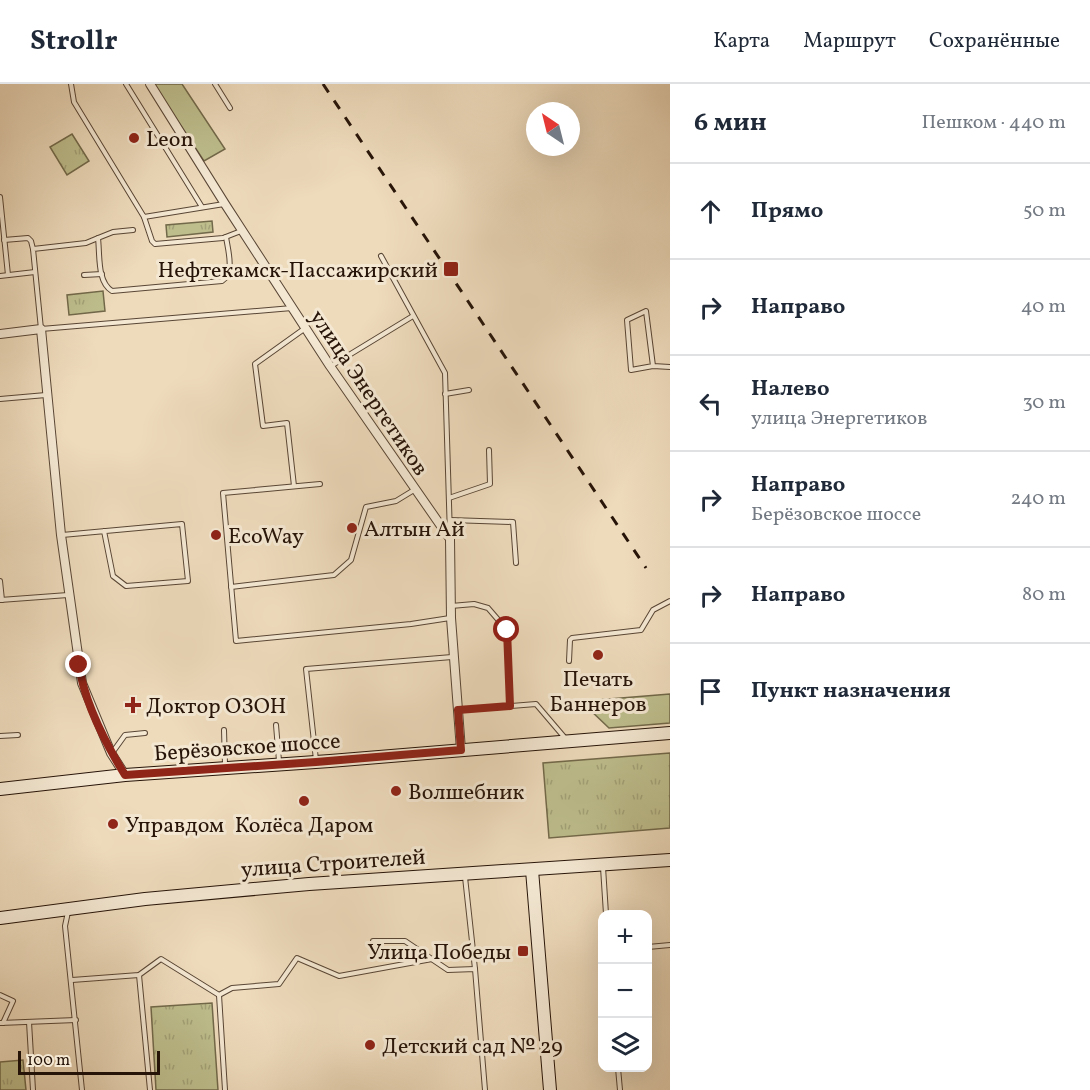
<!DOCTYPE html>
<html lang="ru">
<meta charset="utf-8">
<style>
body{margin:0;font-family:Vollkorn,serif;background:#f2f2f3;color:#1f2937}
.controls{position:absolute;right:18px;bottom:18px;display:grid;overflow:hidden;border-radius:12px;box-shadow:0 6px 24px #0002}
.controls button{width:54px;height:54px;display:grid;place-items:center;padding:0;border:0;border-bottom:2px solid #e0e1e3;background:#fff;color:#1f2937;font:30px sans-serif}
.compass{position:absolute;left:526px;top:18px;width:54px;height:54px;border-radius:50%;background:#fff;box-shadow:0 6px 24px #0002;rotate:325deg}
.scale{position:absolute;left:18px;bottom:15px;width:142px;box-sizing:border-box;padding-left:6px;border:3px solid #271408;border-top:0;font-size:16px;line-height:21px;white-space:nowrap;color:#271408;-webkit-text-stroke:4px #f4e8d3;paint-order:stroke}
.stop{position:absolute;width:18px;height:18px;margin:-14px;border:4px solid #8f2418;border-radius:50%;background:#fff}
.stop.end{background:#8f2418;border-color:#fff;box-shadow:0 2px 6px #0008}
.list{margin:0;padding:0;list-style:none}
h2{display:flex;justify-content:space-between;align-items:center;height:78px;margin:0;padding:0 24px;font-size:26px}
h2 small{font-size:20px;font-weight:400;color:#747a83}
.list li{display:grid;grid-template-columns:39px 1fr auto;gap:18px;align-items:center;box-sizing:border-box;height:96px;padding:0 24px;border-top:2px solid #e0e1e3}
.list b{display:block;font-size:22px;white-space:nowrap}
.list p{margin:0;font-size:20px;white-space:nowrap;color:#747a83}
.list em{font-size:20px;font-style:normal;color:#747a83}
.icon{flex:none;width:33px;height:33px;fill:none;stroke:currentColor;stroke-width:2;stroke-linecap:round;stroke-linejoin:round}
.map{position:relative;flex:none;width:670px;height:1006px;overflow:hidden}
header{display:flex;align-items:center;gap:36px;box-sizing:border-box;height:84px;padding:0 30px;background:#fff;border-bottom:2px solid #e0e1e3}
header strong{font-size:28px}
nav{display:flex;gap:33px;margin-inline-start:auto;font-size:21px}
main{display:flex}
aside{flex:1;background:#fff}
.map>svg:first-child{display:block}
</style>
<header>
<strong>Strollr</strong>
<nav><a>Карта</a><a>Маршрут</a><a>Сохранённые</a></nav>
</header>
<main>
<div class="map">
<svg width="670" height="1006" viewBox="0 0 670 1006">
<defs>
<pattern id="park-tufts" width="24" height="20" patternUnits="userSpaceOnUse" patternTransform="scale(1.5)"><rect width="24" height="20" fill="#bebe8d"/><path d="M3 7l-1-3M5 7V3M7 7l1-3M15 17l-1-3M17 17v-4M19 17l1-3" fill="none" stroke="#a3a278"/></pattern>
</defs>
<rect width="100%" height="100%" fill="#eedbbc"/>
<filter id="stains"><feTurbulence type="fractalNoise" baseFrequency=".00333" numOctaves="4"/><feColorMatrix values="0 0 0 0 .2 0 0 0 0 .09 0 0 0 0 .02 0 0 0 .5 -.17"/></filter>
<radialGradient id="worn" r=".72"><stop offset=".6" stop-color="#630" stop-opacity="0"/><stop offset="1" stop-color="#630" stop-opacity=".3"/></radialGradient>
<g fill="#bebe8d" stroke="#72694a" stroke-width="1.5">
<polygon points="153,0 182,0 225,65 204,77"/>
<polygon points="670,610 670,639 609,644 586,622 585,617"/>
</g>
<g fill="url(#park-tufts)" stroke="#72694a" stroke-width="1.5">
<polygon points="72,50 89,77 67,91 50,63"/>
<polygon points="212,137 213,148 167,153 166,141"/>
<polygon points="103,207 105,227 69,231 67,211"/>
<polygon points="670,669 670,744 549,754 543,679"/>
<polygon points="212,919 218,1006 156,1006 151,923"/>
<polygon points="23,976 26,1006 0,1006 0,978"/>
</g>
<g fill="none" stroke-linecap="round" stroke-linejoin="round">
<g stroke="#594635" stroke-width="6">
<g id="lane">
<polyline points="71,0 74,18 144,133 224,120"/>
<polyline points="126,0 202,123"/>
<polyline points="215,0 230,24"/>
<polyline points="0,113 8,191"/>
<polyline points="144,133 152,157 155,160 223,154 241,147"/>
<path d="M133,146L113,148L98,154C100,171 97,198 112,207L222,197C235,189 228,166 226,153"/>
<polyline points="98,154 86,159 33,165 41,245 292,224"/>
<polyline points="4,156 28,154 31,157 33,165"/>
<polyline points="381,172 445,289 450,452"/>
<polyline points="84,191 102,190"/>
<polyline points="0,192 35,188"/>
<polyline points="331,282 413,232"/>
<polyline points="653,282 646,227 627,236 631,286 653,282 670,283"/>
<polyline points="445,310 469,306"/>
<polyline points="0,315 46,311"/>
<polyline points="320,400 223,409 236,557 411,540 450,534"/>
<polyline points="294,402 287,339 263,342 255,280 304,245"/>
<polyline points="449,414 490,400 489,366"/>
<polyline points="450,436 513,438 516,479"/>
<polyline points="62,451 182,440 188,497 126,502 113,492 104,447"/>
<polyline points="0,497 2,516"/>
<polyline points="231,503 334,491 351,476 366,423 396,417 414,406"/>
<polyline points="0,516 68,511"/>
<polyline points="451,522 474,520 488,524 507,546 510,622"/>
<polyline points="569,577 570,556 572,554 641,546 653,526 670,517"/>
<polyline points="458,626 536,620 565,654"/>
<polyline points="276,641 279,677"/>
<polyline points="224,646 225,680"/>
<polyline points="0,652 18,651"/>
<polyline points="112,669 125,651 145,649"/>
<polyline points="316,676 306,585 452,573"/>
<polyline points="603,783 606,830"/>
<polyline points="465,793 475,885"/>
<polyline points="68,828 65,842 82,1006"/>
<polyline points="373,857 405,857 448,886 475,885 485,1006"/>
<polyline points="648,863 670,861"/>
<polyline points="139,891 150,1006"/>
<polyline points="72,896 139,891 161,875 219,911"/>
<polyline points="0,911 13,917 3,939"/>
<polyline points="219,911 232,904 279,900 297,874 339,892 432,875"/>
<polyline points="219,911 225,1006"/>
<polyline points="29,938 33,1006"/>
<polyline points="0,939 76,936"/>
<polyline points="618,984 620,1006"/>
</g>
</g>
<g stroke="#594635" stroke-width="10">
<g id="street">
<polyline points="150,0 225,120 330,282 450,455 451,534 461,666"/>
<polyline points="0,250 41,245 61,451 82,599 111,669 125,691"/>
</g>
</g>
<g stroke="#271408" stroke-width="14">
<g id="secondary">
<polyline points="0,705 125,691 330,677 670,649"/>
<polyline points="532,786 550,1006"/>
<polyline points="0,834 145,815 309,800 670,776"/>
</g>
</g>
<use href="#lane" stroke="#f4e8d3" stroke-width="4"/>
<use href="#street" stroke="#f4e8d3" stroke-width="8"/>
<use href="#secondary" stroke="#f4e8d3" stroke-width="12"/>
<polyline stroke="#271408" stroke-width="3" stroke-dasharray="10 10" stroke-linecap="butt" points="323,0 646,484"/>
</g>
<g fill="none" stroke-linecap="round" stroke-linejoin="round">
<path stroke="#8f2418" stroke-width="8" d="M79,581C84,617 106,660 125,691L316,678L461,666L458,626L510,622L507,546"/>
</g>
<g fill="#8f2418" stroke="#f4e8d3" stroke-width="2">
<circle cx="134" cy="54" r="6"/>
<rect x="443" y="177" width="16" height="16" rx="3"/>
<circle cx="352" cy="444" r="6"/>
<circle cx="216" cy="451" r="6"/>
<circle cx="598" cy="571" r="6"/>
<path d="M130 612h6v6h6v6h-6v6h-6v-6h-6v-6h6z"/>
<circle cx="396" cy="707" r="6"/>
<circle cx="304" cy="717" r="6"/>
<circle cx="113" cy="740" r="6"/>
<rect x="517" y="861" width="12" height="12" rx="3"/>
<circle cx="370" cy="961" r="6"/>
</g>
<g text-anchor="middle" stroke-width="6" stroke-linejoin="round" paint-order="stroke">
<g font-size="22" fill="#271408" stroke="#f4e8d3" text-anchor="start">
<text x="146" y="62">Leon</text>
<text x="438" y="193" text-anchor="end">Нефтекамск-Пассажирский</text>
<text x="364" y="452">Алтын Ай</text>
<text x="228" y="459">EcoWay</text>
<text x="598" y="602" text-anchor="middle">Печать<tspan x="598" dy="25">Баннеров</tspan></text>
<text x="146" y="629">Доктор ОЗОН</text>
<text x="408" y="715">Волшебник</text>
<text x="125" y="748">Управдом</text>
<text x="304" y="748" text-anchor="middle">Колёса Даром</text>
<text x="511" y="875" text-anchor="end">Улица Победы</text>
<text x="382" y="969">Детский сад № 29</text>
</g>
<g font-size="22" fill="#271408" stroke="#f4e8d3">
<text transform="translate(370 308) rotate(56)" y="8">улица Энергетиков</text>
<text transform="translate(247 662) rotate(-4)" y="8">Берёзовское шоссе</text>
<text transform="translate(333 778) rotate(-4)" y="8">улица Строителей</text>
</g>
</g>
<rect width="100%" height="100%" filter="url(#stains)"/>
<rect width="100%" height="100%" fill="url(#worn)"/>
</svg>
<div class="controls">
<button>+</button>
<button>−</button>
<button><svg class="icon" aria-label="layers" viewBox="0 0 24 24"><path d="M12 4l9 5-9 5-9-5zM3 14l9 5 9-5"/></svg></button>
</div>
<svg class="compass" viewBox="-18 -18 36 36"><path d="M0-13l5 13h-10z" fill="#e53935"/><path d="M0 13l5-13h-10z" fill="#747a83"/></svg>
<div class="scale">100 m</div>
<div class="stop" style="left:507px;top:546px"></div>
<div class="stop end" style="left:79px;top:581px"></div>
</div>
<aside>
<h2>6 мин<small>Пешком · 440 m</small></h2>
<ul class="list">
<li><svg class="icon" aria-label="ahead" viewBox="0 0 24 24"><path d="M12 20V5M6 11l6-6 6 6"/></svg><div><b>Прямо</b></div><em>50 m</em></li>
<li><svg class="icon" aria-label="right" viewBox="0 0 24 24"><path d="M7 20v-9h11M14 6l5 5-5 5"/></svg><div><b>Направо</b></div><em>40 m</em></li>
<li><svg class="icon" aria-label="left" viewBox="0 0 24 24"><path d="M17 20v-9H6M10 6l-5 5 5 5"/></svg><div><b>Налево</b><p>улица Энергетиков</p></div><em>30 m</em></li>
<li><svg class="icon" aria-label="right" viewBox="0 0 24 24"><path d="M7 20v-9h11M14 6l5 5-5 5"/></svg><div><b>Направо</b><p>Берёзовское шоссе</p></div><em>240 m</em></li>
<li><svg class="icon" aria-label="right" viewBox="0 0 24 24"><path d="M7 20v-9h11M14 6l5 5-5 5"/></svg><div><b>Направо</b></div><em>80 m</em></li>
<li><svg class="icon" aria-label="arrive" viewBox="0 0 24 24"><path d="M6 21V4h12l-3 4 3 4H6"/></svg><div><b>Пункт назначения</b></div></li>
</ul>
</aside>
</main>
